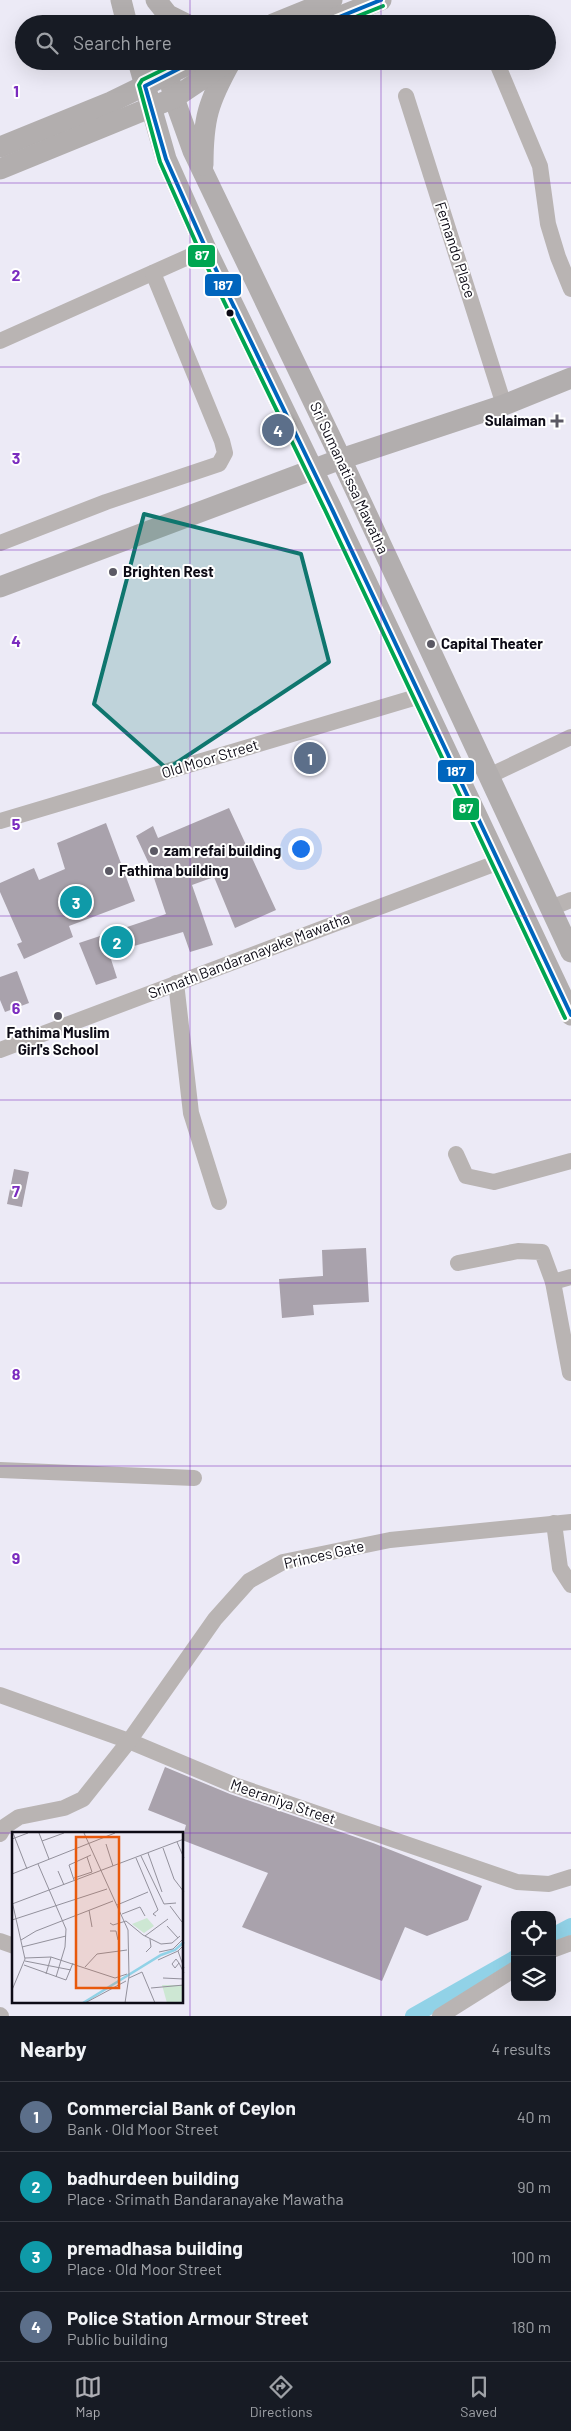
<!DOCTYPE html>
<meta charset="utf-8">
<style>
body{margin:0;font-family:Barlow,sans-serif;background:#20242c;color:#f1f3f6}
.controls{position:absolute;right:15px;bottom:15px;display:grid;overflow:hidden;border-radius:10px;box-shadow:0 5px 20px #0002}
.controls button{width:45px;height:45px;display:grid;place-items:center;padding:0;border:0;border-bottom:1px solid #363941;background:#171b24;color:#f1f3f6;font:25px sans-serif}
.you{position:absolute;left:300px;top:848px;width:18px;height:18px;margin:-12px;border:4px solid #fff;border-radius:50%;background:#1a73e8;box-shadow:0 0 0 8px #1a73e833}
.badge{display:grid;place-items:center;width:32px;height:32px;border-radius:50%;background:#aeaeb4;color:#fff;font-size:16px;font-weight:700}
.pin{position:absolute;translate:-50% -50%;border:2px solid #fff;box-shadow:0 1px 5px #0006}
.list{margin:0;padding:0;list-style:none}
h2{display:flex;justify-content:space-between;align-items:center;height:65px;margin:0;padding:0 20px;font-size:21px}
h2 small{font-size:16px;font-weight:400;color:#9ea1a6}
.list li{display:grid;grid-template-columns:32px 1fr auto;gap:15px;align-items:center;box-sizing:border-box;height:70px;padding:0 20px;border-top:1px solid #363941}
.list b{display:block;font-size:19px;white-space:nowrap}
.list p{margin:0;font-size:16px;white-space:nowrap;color:#9ea1a6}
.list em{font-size:16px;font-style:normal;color:#9ea1a6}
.icon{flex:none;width:28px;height:28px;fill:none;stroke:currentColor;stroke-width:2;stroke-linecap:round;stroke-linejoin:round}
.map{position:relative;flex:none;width:571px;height:2016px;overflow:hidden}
.search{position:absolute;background:#171b24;box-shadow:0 5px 20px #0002;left:15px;right:15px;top:15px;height:55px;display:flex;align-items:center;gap:12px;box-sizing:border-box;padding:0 18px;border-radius:28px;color:#9ea1a6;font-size:19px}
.sheet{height:345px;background:#171b24}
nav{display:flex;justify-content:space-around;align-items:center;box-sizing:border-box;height:70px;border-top:1px solid #363941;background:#171b24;font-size:14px;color:#9ea1a6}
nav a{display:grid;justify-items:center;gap:2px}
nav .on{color:#aeaeb4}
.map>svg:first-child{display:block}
</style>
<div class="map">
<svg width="571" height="2016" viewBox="0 0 571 2016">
<rect width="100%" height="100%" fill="#eceaf6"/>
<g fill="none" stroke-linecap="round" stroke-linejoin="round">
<g stroke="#91d2e7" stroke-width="16">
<polyline points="552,1936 571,1926"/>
<polyline points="413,2016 515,1958"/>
</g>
</g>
<g fill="#a9a2ac">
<polygon points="229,808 276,910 235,928 214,877 192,885 213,945 190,952 183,932 127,948 110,956 117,978 96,985 79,943 166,914 150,866 136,836 153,826 158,838"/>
<polygon points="106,823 135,901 69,926 73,937 24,959 17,944 22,942 0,892 0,883 34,868 39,880 65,869 57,843"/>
<polygon points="17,971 29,1003 5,1012 0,1000 0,977"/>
<polygon points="14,1169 29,1172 22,1207 7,1204"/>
<polygon points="366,1248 369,1302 313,1305 314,1315 282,1318 279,1279 323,1276 322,1250"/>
<polygon points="165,1767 230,1794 373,1843 482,1886 468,1920 427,1936 405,1927 382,1981 242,1927 268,1873 182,1840 186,1825 148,1810"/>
</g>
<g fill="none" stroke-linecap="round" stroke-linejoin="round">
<g stroke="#b9b4b3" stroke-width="16">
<polyline points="496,61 540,166 548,224 558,257 571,289"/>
<polyline points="406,96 504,405"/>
<polyline points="0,341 206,249"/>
<polyline points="0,543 106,502 219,464 225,453 222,441 153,273"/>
<polyline points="489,776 571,737"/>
<polyline points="0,821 420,696"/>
<polyline points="551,908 571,900"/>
<polyline points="176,983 191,1113 219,1202"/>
<polyline points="0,1050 499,862"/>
<polyline points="456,1154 466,1176 494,1182 571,1161"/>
<polyline points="458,1263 518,1251 542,1252 553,1282 570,1373"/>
<polyline points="553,1282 571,1277"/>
<polyline points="0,1470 194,1478"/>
<polyline points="554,1523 560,1568 571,1585"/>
<polyline points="0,1695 129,1741 234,1785 517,1882 549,1884 571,1877"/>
<polyline points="0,1834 4,1827 19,1817 64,1808 83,1799 129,1741 215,1619 249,1581 283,1562 390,1540 571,1522"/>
<polyline points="0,1941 14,1946"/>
<polyline points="552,1950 571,1943"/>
<polyline points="0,2015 1,2016"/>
<polyline points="440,2016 515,1969"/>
</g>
<g stroke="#b2aeae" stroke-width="21">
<polyline points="121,0 127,24"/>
<polyline points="156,0 168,15 186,24"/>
<polyline points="273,24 332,0"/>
<polyline points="321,24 381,0"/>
<polyline points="138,61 166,159 206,249 331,507 571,1015"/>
<polyline points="165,61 174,98 193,151 341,459 571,952"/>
<polyline points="0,147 111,102 195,61"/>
<path d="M203,165C203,119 208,102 231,61"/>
<polyline points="0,169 174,98 229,61"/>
<polyline points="0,587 341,459 504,405 571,378"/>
</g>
<g stroke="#fff" stroke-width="8">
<g id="bus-1">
<polyline points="322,24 381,0"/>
<polyline points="194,61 145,86 166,159 206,249 331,507 571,1015"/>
</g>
</g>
<g stroke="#fff" stroke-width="8">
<g id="bus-2">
<polyline points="338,24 383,6"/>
<polyline points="181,61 142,80 139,85 160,162 200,252 325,510 565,1018"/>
</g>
</g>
<use href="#bus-1" stroke="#0065bd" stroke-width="4"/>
<use href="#bus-2" stroke="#00a651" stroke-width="4"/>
</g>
<path fill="#0f766e" fill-opacity="0.2" stroke="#0f766e" stroke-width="4" stroke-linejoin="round" d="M144,514L301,554L329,662L167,769L94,704Z"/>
<path fill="none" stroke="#7b2cbf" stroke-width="1" stroke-opacity="0.55" d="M190,0V24M381,0V24M190,61V2016M381,61V2016M0,183H571M0,367H571M0,550H571M0,733H571M0,916H571M0,1100H571M0,1283H571M0,1466H571M0,1649H571M0,1833H571"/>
<circle fill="#0d0b16" stroke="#fff" stroke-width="2" cx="230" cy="313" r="4.5"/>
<g fill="#5b5964" stroke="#fff" stroke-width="2">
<path d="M554.5 413.5h5v5h5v5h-5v5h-5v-5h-5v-5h5z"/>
<circle cx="113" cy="572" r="5"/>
<circle cx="431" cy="644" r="5"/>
<circle cx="154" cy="851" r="5"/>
<circle cx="109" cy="871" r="5"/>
<circle cx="58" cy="1016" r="5"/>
</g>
<g text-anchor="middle" stroke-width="4" stroke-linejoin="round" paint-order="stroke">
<g font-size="15" fill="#0d0b16" stroke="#fff">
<text transform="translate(455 250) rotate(72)" y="5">Fernando Place</text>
<text transform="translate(349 478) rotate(65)" y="5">Sri Sumanatissa Mawatha</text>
<text transform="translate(210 759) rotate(-17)" y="5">Old Moor Street</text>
<text transform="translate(249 956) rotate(-21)" y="5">Srimath Bandaranayake Mawatha</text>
<text transform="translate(324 1555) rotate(-13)" y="5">Princes Gate</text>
<text transform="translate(283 1802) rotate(19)" y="5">Meeraniya Street</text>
</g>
<g font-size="15" font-weight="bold" fill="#0d0b16" stroke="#fff" text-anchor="start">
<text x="546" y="426" text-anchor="end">Sulaiman</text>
<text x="123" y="577">Brighten Rest</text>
<text x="441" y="649">Capital Theater</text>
<text x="164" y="856">zam refai building</text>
<text x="119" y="876">Fathima building</text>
<text x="58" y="1038" text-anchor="middle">Fathima Muslim<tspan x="58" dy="17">Girl's School</tspan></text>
</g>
</g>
<g transform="translate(12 1832)">
<rect width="171" height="171" fill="#eceaf6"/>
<path d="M135,86L142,94L132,101L120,92ZM150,153H171V171H155Z" fill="#cde7d3"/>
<path fill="none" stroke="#91d2e7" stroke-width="2.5" d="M71,171L149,123L163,118L172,110"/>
<path fill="none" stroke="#93919c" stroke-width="1" d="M1,1L15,37M27,1L37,27M72,1L116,98L117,144L113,171M0,7L16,1M30,9L52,1M165,10L172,26M94,12L101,34M151,16L162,47L172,60M136,21L150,60M129,24L152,72L164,71M124,26L146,78L141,82L144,84M26,32L54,97L53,115L44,145M46,39L52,53M0,42L103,1M62,46L80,40L75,25M62,48L57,33L79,23M0,69L13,127L0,158M0,72L172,7M105,73L136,60M158,74L170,90M77,78L80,95M110,82L128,75L133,84M0,88L95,57M98,91L101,93L114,89L131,103L149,112L160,111L168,104M155,94L166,106M98,99H104L106,108M133,104L156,87M9,108L24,99L101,69M10,115L54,104M166,119L172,136M134,120L139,115L138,107M147,120L161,117L172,106M13,126L39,125L103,146L115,142M146,128L166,119L172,113M13,129L59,138M167,131L163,136L160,132L164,127L167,131L172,141M12,133L54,148L61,131M73,135L85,122L115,118M34,142L39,125M117,146L130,140L143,171M151,146L172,147M139,156L172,153M73,171L114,149"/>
<path fill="#e8590c" fill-opacity="0.15" stroke="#e8590c" stroke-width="2.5" d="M64,5H107V156H64Z"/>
<rect width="171" height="171" fill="none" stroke="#0d0b16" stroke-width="2.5"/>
</g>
<g font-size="16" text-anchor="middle" font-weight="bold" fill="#7b2cbf" stroke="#fff" stroke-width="4" stroke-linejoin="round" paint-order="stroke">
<text x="16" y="97">1</text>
<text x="16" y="281">2</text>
<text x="16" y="464">3</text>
<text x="16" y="647">4</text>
<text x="16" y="830">5</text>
<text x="16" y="1014">6</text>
<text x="16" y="1197">7</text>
<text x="16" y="1380">8</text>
<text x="16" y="1564">9</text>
</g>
<g stroke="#fff" stroke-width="2">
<rect x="187" y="244" width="29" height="24" rx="5" fill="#00a651"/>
<rect x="204" y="273" width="38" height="24" rx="5" fill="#0065bd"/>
<rect x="437" y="759" width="38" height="24" rx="5" fill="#0065bd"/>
<rect x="452" y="797" width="28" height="24" rx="5" fill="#00a651"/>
</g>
<g font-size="14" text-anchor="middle" font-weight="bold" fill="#fff">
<text x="202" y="260">87</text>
<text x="223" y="290">187</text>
<text x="456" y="776">187</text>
<text x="466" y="813">87</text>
</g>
</svg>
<div class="controls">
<button><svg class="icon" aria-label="locate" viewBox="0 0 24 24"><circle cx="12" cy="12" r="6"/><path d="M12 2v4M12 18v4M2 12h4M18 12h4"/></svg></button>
<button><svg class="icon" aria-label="layers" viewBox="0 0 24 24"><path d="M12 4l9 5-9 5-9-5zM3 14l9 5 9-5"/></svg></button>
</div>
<div class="you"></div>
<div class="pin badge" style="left:310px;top:758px;background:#5c6f8a">1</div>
<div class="pin badge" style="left:117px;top:942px;background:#0f9aa8">2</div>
<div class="pin badge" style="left:76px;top:902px;background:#0f9aa8">3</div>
<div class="pin badge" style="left:278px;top:430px;background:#5c6f8a">4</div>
<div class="search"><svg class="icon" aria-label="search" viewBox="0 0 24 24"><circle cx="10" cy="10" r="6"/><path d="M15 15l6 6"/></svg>Search here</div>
</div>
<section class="sheet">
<h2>Nearby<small>4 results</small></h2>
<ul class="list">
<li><span class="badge" style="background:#5c6f8a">1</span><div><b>Commercial Bank of Ceylon</b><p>Bank · Old Moor Street</p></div><em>40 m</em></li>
<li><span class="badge" style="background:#0f9aa8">2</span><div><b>badhurdeen building</b><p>Place · Srimath Bandaranayake Mawatha</p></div><em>90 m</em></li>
<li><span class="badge" style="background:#0f9aa8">3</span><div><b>premadhasa building</b><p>Place · Old Moor Street</p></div><em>100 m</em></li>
<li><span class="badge" style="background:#5c6f8a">4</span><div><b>Police Station Armour Street</b><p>Public building</p></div><em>180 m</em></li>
</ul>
</section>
<nav>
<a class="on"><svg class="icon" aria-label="map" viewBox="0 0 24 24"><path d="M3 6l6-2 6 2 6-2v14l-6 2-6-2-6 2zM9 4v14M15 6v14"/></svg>Map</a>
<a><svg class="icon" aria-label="directions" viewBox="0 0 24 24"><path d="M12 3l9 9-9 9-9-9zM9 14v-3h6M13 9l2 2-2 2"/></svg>Directions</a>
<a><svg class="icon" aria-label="saved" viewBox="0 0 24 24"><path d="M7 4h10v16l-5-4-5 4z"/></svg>Saved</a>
</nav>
